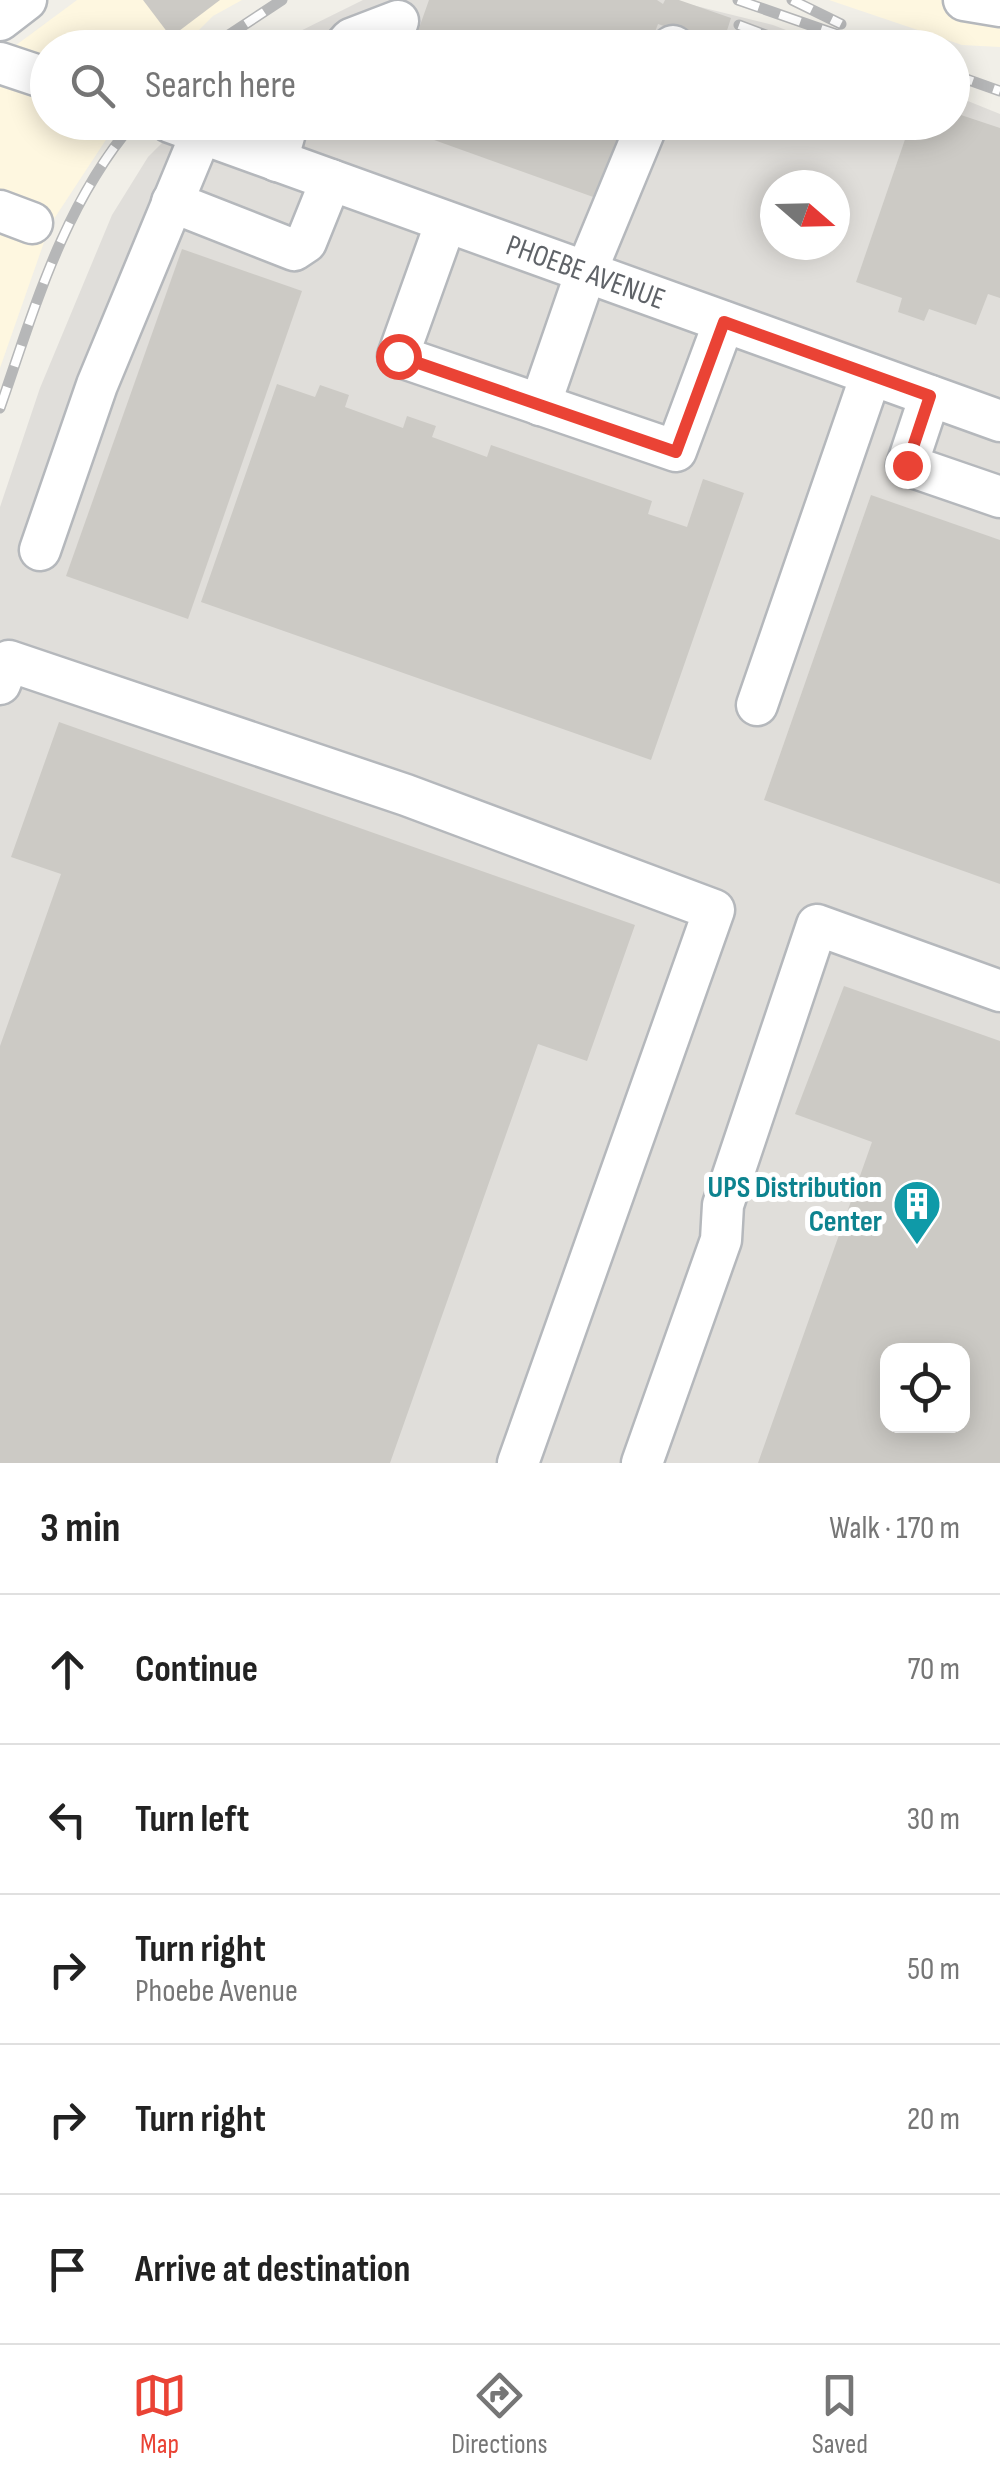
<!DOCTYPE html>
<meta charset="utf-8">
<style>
body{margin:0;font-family:"Sofia Sans Condensed",sans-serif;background:#f6f6f6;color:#222}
.controls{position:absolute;right:30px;bottom:30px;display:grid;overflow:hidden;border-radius:20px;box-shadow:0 5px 25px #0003}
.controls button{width:90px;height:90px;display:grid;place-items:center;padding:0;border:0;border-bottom:2px solid #e0e0e0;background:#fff;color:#222;font:50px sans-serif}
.compass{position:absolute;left:760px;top:170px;width:90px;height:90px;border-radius:50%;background:#fff;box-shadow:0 5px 25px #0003;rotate:110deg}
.stop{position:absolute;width:30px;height:30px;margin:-22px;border:8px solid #ea4335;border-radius:50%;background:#fff}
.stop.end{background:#ea4335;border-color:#fff;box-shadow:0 2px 10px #0008}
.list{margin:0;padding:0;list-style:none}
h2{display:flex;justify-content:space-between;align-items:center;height:130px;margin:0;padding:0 40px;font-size:42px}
h2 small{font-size:32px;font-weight:400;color:#767676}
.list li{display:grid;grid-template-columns:65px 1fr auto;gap:30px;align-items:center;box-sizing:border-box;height:150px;padding:0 40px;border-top:2px solid #e0e0e0}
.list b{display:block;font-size:38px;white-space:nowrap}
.list p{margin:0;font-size:32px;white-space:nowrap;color:#767676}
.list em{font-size:32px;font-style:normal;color:#767676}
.icon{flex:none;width:55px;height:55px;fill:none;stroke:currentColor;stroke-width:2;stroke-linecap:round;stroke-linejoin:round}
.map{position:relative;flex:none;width:1000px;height:1463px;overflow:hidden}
.search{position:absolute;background:#fff;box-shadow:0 5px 25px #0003;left:30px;right:30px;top:30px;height:110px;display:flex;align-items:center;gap:25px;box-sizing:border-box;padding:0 35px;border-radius:55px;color:#767676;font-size:38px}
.sheet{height:880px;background:#fff}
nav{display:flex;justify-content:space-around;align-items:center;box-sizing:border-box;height:140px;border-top:2px solid #e0e0e0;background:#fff;font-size:28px;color:#767676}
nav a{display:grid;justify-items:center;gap:5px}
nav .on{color:#ea4335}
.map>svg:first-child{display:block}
</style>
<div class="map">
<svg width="1000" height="1463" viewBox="0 0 1000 1463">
<rect width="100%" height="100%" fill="#f1efe8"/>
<g fill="#fef7e0">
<polygon points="77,0 242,0 213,16 182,47 48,48 48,122 117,123 50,225 0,368 0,57"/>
<polygon points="829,0 1000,0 1000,47 962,45"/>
</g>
<g fill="#e0deda" fill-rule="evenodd">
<polygon points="363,0 672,0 773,25 830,47 266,48"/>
<path d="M953,95L1000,114V1463H0V507L40,388L112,215L148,157L182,123L952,122ZM775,185H835V245H775ZM888,1350H962V1426H888Z"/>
</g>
<g fill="#cccac5" fill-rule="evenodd">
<polygon points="143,0 220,0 171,37"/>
<polygon points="429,0 657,0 663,4 665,0 679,0 731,18 722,46 658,24 649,48 412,48"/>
<polygon points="952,112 1000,128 1000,298 988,294 976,325 929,309 924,321 898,312 902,298 856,282 911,122 952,122"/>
<polygon points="384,122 623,122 596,198"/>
<polygon points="182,249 302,291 188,619 66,576"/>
<polygon points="277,384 315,397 320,385 349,395 345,407 403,428 407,416 436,426 432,437 487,457 491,445 652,501 648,514 687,527 703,479 744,493 651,760 201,602"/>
<polygon points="871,495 1000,540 1000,884 764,800"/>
<polygon points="59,722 635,925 587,1061 538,1044 390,1463 0,1463 0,1046 61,874 11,857"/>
<path d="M844,986L1000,1041V1463H758L872,1142L795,1114ZM888,1350H962V1426H888Z"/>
</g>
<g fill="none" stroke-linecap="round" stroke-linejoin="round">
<g stroke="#b5b8bc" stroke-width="45">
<g id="minor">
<polyline points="964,0 1000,6"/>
<polyline points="0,20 26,0"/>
<polyline points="343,48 351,39 398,21"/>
<polyline points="673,48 673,46"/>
<polyline points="0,63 48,79"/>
<path id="s1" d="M170,122L1000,421"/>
<polyline points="277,161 288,122"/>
<polyline points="172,202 294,250 306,242 331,180"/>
<polyline points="0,211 32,223"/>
<polyline points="446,222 398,356 676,451 724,322"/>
<polyline points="930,396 907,465 1000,497"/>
<polyline points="540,405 586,272 648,122"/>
<polyline points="40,550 97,385 201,134"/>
<polyline points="0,684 9,661 406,795 714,910 518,1463"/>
<polyline points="757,705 871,375"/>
<polyline points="642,1463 721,1240 723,1205 817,925 1000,991"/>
</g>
</g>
<use href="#minor" stroke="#fff" stroke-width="40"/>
<g stroke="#b6b7b8" stroke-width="11">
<g id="rail">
<polyline points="738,0 876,48"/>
<polyline points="792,0 841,24"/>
<polyline points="739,25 801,48"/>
<polyline points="209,48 282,0"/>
<polyline points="952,74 1000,91"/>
<path d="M0,408C35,307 63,206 134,122"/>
</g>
</g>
<use href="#rail" stroke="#fff" stroke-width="8" stroke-dasharray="22" stroke-linecap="butt"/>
</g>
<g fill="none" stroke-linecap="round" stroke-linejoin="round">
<polyline stroke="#ea4335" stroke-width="12" points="398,356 676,452 724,322 930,396 907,465"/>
</g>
<defs>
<g id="building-pin" transform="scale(2.5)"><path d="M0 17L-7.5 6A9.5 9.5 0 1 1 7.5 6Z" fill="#0f9aa8" stroke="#fff"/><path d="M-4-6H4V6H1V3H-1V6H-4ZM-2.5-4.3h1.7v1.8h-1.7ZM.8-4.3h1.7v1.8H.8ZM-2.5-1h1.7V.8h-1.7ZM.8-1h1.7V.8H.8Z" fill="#fff"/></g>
</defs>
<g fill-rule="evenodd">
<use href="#building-pin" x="917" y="1204"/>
</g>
<g text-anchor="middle" stroke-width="10" stroke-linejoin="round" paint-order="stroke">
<g font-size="30" fill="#5f6368" stroke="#fff">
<text dy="10" stroke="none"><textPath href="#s1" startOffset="442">PHOEBE AVENUE</textPath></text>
</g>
<g font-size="30" font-weight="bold" fill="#0d838f" stroke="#fff" text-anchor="end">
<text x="882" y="1197">UPS Distribution<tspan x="882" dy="34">Center</tspan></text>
</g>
</g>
</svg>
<div class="controls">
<button><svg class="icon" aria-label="locate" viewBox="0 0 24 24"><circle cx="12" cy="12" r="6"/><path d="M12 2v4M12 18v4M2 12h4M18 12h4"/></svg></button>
</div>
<svg class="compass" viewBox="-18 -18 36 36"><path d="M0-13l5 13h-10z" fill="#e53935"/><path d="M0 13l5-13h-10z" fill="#767676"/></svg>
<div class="stop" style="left:398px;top:356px"></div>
<div class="stop end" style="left:907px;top:465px"></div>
<div class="search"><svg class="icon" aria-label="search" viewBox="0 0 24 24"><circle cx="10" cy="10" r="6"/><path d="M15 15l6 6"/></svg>Search here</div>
</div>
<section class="sheet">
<h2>3 min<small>Walk · 170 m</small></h2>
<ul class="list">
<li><svg class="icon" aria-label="ahead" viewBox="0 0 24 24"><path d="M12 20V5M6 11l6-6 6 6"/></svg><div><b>Continue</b></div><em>70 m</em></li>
<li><svg class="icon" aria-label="left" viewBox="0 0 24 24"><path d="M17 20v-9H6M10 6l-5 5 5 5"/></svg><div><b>Turn left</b></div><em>30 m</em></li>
<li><svg class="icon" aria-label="right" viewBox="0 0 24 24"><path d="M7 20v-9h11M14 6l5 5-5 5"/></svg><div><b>Turn right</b><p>Phoebe Avenue</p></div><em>50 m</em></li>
<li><svg class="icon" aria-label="right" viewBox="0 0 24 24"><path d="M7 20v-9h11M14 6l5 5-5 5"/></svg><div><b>Turn right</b></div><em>20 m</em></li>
<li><svg class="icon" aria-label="arrive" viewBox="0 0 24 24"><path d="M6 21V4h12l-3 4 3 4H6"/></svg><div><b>Arrive at destination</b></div></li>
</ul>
</section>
<nav>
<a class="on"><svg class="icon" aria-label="map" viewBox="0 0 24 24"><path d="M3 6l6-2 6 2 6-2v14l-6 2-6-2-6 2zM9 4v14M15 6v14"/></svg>Map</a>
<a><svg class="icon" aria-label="directions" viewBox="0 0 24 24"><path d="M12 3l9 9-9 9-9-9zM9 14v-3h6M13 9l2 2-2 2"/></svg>Directions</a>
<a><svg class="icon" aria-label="saved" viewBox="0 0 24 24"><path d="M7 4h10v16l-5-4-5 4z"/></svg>Saved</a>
</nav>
